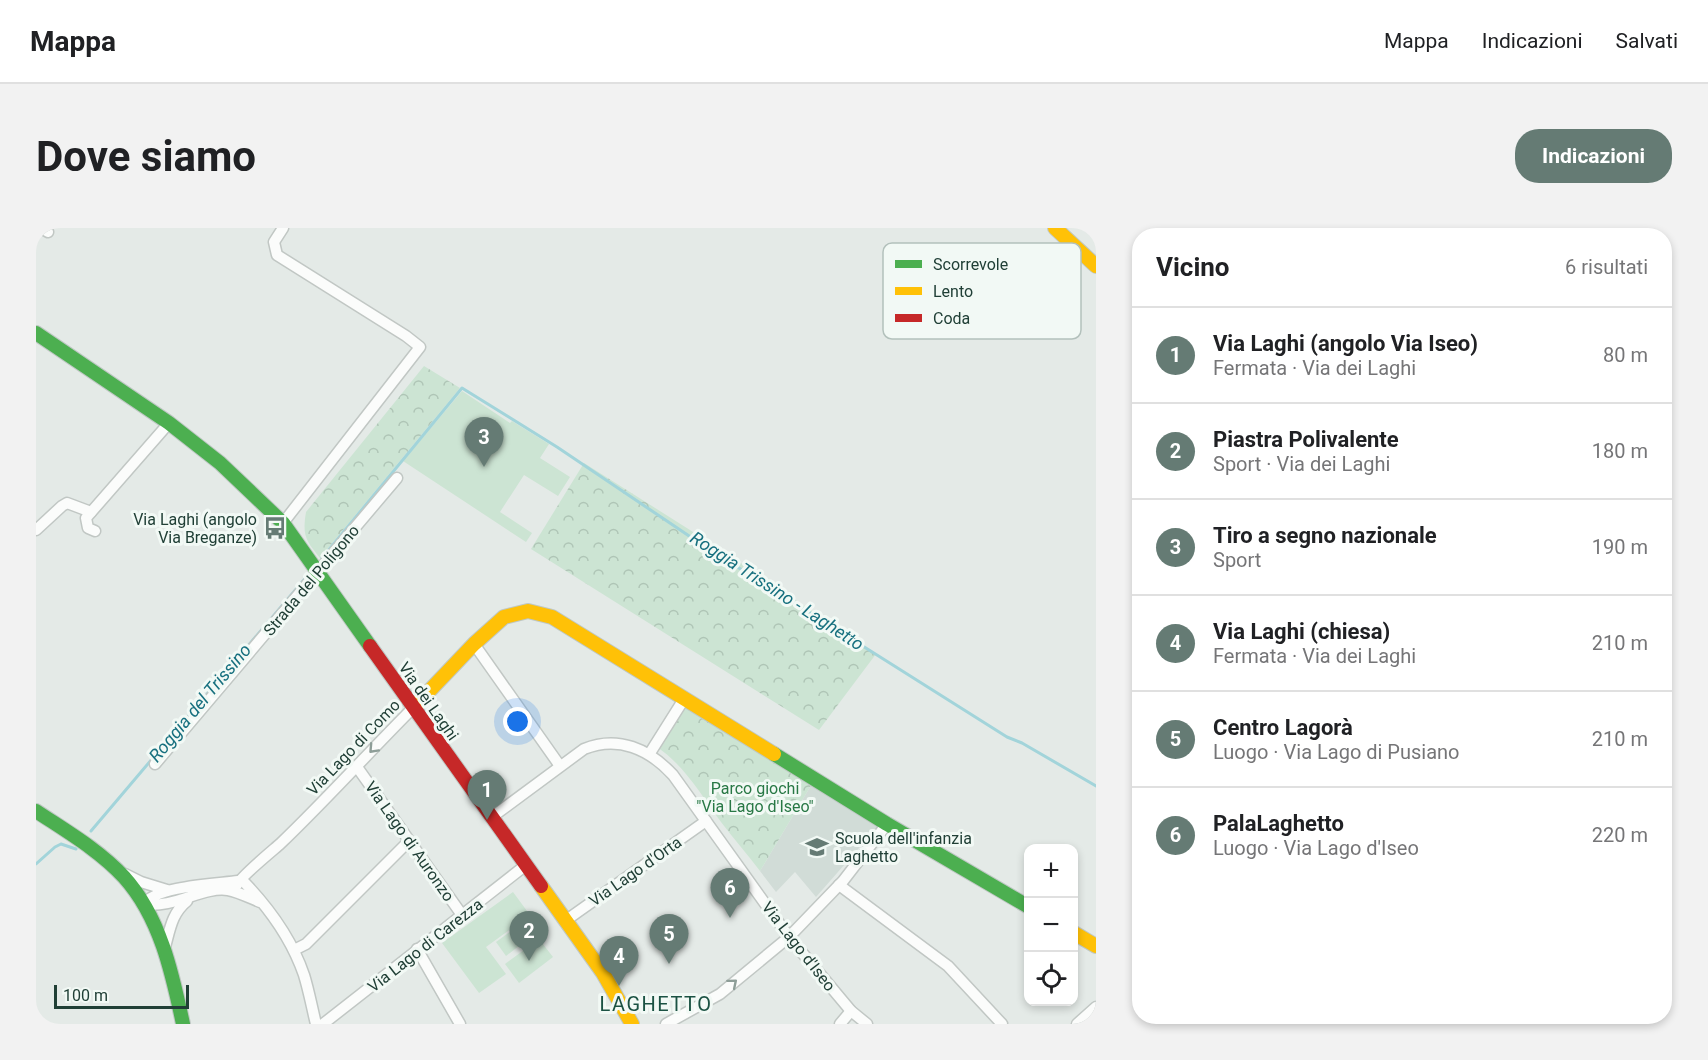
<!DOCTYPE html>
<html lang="it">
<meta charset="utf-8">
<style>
body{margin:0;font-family:Roboto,sans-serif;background:#f2f2f2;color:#202124}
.controls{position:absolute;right:18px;bottom:18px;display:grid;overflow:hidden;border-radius:12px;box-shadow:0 3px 9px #0003}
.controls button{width:54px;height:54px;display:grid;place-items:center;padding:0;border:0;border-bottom:2px solid #e0e0e0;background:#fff;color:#202124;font:30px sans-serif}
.scale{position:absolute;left:18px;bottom:15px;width:135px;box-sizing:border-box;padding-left:6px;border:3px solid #203f36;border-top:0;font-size:16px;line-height:21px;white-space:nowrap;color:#203f36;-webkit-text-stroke:4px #f2f9f5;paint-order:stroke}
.you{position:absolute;left:482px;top:494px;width:21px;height:21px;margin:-15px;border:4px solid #fff;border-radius:50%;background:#1a73e8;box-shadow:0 0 0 9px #1a73e833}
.badge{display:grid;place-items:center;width:39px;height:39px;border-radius:50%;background:#657b74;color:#fff;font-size:20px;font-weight:700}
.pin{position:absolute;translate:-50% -50px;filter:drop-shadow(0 2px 3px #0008)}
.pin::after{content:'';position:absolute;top:32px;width:21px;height:18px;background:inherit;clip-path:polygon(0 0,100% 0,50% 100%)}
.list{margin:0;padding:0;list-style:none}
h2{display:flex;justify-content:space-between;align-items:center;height:78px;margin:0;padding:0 24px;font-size:26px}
h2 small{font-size:20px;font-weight:400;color:#757577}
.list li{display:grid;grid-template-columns:39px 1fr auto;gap:18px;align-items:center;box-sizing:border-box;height:96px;padding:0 24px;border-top:2px solid #e0e0e0}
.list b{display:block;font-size:22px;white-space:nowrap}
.list p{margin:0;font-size:20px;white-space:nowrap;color:#757577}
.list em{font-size:20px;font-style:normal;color:#757577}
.icon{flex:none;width:33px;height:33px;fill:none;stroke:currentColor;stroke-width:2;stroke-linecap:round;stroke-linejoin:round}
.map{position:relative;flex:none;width:1060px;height:796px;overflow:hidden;border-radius:24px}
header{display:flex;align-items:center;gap:36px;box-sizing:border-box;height:84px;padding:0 30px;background:#fff;border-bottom:2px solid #e0e0e0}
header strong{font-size:28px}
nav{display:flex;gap:33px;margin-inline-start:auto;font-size:21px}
.intro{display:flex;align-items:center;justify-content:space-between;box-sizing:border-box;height:144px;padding:0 36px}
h1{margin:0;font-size:42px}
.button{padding:15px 27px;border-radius:24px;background:#657b74;color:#fff;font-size:21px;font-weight:700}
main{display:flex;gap:36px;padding:0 36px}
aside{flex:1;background:#fff;border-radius:24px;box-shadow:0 3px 9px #0003}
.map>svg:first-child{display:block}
</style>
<header>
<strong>Mappa</strong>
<nav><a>Mappa</a><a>Indicazioni</a><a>Salvati</a></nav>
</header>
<div class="intro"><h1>Dove siamo</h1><a class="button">Indicazioni</a></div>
<main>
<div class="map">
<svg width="1060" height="796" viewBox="0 0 1060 796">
<defs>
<pattern id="forest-crowns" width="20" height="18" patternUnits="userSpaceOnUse" patternTransform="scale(1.5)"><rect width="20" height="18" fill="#cce4d3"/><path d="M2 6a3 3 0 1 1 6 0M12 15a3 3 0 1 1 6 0" fill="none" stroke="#afc5b6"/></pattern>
</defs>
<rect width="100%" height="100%" fill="#e4eae7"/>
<polygon fill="#d1dcd7" points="777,554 845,595 780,669 759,644 740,664 724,643"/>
<g fill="url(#forest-crowns)">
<path d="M388,138L424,160L284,330C270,313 266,308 270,284Z"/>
<polygon points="548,235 684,321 840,426 783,502 495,321"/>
<path d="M649,479L777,554L724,643C711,626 698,611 685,594C665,567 649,538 621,519Z"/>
</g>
<g fill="#cce4d3">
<polygon points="426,163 474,195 476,193 513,216 504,230 534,249 522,268 488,247 464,284 496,305 490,314 367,233"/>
<polygon points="477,664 494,687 450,719 470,746 443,765 406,715"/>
<polygon points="483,697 493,710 470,728 460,714"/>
<polygon points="503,711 517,729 483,755 469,736"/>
</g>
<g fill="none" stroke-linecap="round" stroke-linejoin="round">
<g stroke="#a2d4da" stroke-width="3">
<polyline points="286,330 426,160 521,219 668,318 971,509 986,515 1060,558"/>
<polyline points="55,603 272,347"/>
<polyline points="0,636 19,619 25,616 40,621"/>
</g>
<g stroke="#c1c7c4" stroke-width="13">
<g id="street">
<polyline points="5,0 12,4"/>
<polyline points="247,0 238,14 241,27 370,108 384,119 247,295"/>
<polyline points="0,302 26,278 31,275 55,284"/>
<polyline points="59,303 52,300 50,290 133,195"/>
<polyline points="438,416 524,538"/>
<polyline points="614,525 648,471"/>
<polyline points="119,536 361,250"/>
<polyline points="321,539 426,687"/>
<path d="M456,589L548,521C582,507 613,521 637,547L753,709L815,783L831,796"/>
<polyline points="89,646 105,654 131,662"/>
<path d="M201,657C203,650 236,623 244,616C290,572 333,524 378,479"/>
<polyline points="803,657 912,738 966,796"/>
<path d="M224,674C214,670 203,664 192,662C167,658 138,681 108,676C120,658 180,656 202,653L208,654C233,680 256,712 268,747C273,763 276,780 280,796"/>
<polyline points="529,693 670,593"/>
<path d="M129,719C134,701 136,685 151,673"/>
<polyline points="381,721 424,796"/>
<polyline points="258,722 270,716 373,613"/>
<polyline points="287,796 490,637"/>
<polyline points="630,796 684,766 753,709 807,653 851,596"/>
<polyline points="804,796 815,783"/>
<polyline points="1041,796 1060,779"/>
</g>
</g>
<g stroke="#bfc8c4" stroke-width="16">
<g id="fast">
<polyline points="0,105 133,195 184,235 247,295 334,418"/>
<polyline points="738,526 851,596 993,679"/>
<path d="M0,583C30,603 63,622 88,649C124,689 136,744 147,796"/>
</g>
</g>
<g stroke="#bfc8c4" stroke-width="16">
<g id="slow">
<polyline points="1019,0 1060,38"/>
<polyline points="378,479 438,416 468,389 492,383 516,389 738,526"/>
<polyline points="505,658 567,745 596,796"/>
<polyline points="1038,705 1060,718"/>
</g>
</g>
<g stroke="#bfc8c4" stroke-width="16">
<polyline id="jam" points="334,418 505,658"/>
</g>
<use href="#street" stroke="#fbfcfb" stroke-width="10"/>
<use href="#fast" stroke="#4caf50" stroke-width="14"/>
<use href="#slow" stroke="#ffc107" stroke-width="14"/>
<use href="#jam" stroke="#c62828" stroke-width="14"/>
</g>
<defs><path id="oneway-chevron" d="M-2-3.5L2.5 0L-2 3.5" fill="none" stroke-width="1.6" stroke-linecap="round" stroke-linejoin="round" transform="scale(1.5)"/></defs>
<g stroke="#8e9e98">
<use href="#oneway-chevron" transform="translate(337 521) rotate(133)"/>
<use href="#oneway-chevron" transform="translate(697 755) rotate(-40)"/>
</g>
<defs>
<g id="bus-bare" transform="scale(1.8)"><path d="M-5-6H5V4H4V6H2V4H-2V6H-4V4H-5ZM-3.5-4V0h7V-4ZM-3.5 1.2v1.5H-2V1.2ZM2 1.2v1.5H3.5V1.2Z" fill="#657b74" stroke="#f2f9f5" stroke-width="2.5" paint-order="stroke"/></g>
<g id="school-bare" transform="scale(1.8)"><path d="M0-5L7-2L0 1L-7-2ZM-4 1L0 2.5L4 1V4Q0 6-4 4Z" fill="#657b74" stroke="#f2f9f5" stroke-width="2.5" paint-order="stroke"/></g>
</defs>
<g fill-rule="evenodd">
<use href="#bus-bare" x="239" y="300"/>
<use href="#school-bare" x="781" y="619"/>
</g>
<g text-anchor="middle" stroke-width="6" stroke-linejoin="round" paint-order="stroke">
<g font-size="16" fill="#203f36" stroke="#f2f9f5" text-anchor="end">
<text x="221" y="297">Via Laghi (angolo<tspan x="221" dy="18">Via Breganze)</tspan></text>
<text x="799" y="616" text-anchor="start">Scuola dell'infanzia<tspan x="799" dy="18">Laghetto</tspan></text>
</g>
<g font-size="16" fill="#203f36" stroke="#f2f9f5">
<text transform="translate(275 352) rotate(-50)" y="6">Strada del Poligono</text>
<text transform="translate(393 473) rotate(55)" y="6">Via dei Laghi</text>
<text transform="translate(317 519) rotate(-46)" y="6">Via Lago di Como</text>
<text transform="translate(374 613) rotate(55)" y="6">Via Lago di Auronzo</text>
<text transform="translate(599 643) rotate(-35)" y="6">Via Lago d'Orta</text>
<text transform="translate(389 717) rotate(-38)" y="6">Via Lago di Carezza</text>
<text transform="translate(763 718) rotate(52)" y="6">Via Lago d'Iseo</text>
</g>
<g font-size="16" fill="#287845" stroke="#f2f9f5">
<text x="719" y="566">Parco giochi<tspan x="719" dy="18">"Via Lago d'Iseo"</tspan></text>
</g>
<g font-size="18" font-style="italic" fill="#17707f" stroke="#f2f9f5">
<text transform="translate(741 363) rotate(33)" y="6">Roggia Trissino - Laghetto</text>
<text transform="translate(164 475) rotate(-50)" y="6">Roggia del Trissino</text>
</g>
<g font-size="20" letter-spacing="1.5" fill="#1b5243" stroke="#f2f9f5">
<text x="620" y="783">LAGHETTO</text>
</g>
</g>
<rect x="847" y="15" width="198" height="96" rx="9" fill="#f2f9f5" stroke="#b3c1bc" stroke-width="1.5"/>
<rect x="859" y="32" width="27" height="8" fill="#4caf50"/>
<rect x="859" y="59" width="27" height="8" fill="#ffc107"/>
<rect x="859" y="86" width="27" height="8" fill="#c62828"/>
<g font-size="16" fill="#203f36">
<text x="897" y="42">Scorrevole</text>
<text x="897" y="69">Lento</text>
<text x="897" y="96">Coda</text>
</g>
</svg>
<div class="controls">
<button>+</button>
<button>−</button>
<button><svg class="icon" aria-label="locate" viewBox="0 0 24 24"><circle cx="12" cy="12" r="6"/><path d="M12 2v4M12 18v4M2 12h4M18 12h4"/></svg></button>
</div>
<div class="scale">100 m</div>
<div class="you"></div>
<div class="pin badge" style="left:451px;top:592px">1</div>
<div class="pin badge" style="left:493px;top:733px">2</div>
<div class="pin badge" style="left:448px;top:239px">3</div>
<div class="pin badge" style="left:583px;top:758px">4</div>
<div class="pin badge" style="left:633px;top:736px">5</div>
<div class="pin badge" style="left:694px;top:690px">6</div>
</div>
<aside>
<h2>Vicino<small>6 risultati</small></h2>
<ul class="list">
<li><span class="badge">1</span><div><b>Via Laghi (angolo Via Iseo)</b><p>Fermata · Via dei Laghi</p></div><em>80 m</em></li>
<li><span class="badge">2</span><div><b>Piastra Polivalente</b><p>Sport · Via dei Laghi</p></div><em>180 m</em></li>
<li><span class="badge">3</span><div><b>Tiro a segno nazionale</b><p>Sport</p></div><em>190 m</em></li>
<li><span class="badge">4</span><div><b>Via Laghi (chiesa)</b><p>Fermata · Via dei Laghi</p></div><em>210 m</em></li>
<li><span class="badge">5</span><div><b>Centro Lagorà</b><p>Luogo · Via Lago di Pusiano</p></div><em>210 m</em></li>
<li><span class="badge">6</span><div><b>PalaLaghetto</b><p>Luogo · Via Lago d'Iseo</p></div><em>220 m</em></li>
</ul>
</aside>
</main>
